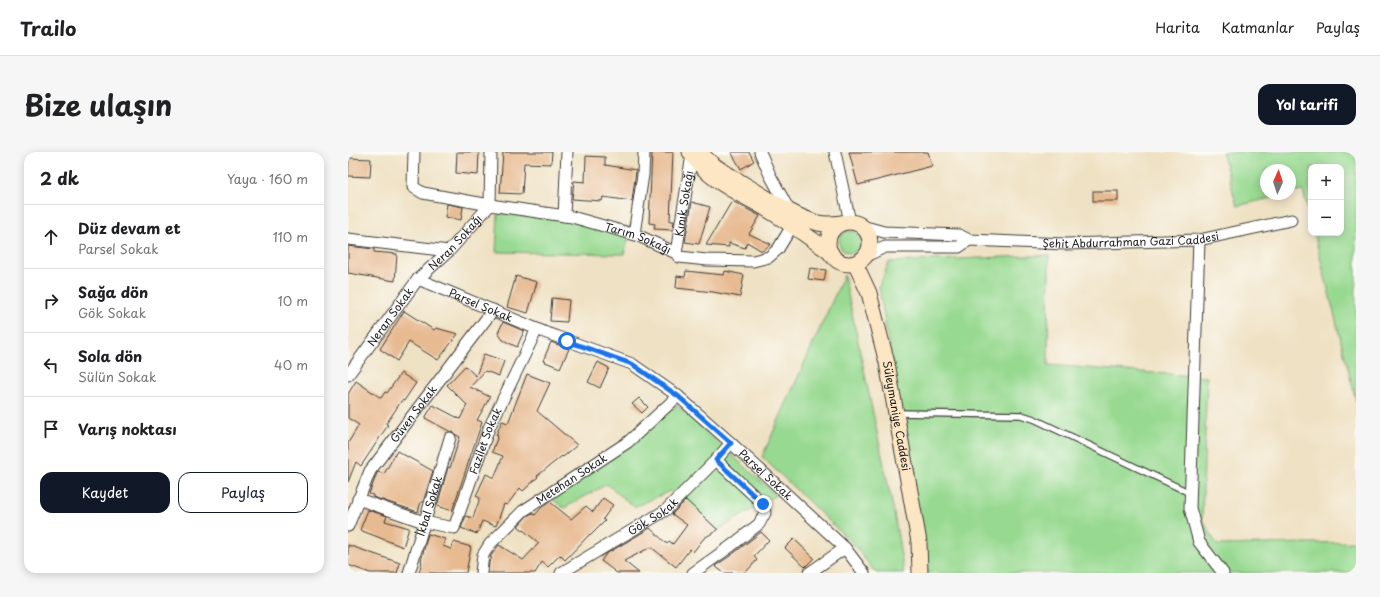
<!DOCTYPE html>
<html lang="tr">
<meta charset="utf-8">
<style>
body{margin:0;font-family:"Playpen Sans",sans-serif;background:#f6f6f6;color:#202124}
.controls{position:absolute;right:12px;top:12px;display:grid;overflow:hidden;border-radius:8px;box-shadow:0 2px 10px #0003}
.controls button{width:36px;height:36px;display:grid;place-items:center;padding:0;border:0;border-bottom:1px solid #e0e0e0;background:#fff;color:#202124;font:20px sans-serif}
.compass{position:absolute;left:912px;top:12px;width:36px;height:36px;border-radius:50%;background:#fff;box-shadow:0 2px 10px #0003;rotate:3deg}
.stop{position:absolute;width:12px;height:12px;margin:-9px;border:3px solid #1a73e8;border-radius:50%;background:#fff}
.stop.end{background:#1a73e8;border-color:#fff;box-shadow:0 1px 4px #0008}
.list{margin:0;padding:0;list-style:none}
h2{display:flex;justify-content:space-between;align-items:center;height:52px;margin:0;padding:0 16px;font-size:17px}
h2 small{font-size:13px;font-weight:400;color:#757577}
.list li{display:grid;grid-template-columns:26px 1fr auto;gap:12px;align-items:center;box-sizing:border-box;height:64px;padding:0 16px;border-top:1px solid #e0e0e0}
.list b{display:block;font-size:15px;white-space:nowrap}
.list p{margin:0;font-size:13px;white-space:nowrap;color:#757577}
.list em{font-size:13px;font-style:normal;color:#757577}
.actions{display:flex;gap:8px;padding:12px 16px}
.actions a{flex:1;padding:9px 0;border:1px solid #111827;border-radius:12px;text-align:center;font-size:14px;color:#111827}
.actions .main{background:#111827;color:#fff}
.icon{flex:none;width:22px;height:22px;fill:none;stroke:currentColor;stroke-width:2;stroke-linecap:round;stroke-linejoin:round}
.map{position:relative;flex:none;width:1008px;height:421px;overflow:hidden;border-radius:12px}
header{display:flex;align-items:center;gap:24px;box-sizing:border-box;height:56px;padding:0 20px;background:#fff;border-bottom:1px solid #e0e0e0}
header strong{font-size:19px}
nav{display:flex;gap:22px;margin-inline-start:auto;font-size:14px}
.intro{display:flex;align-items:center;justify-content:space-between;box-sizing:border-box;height:96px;padding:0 24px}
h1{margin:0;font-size:28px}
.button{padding:10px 18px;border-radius:12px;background:#111827;color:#fff;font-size:14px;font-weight:700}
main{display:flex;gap:24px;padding:0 24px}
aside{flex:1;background:#fff;border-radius:12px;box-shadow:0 2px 10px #0003}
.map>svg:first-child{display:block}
</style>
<header>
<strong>Trailo</strong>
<nav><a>Harita</a><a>Katmanlar</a><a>Paylaş</a></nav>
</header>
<div class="intro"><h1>Bize ulaşın</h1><a class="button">Yol tarifi</a></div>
<main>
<aside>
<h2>2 dk<small>Yaya · 160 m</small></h2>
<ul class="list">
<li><svg class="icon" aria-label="ahead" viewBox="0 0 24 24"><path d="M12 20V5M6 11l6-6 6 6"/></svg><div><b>Düz devam et</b><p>Parsel Sokak</p></div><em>110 m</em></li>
<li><svg class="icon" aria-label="right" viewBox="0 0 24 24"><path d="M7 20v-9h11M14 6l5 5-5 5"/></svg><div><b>Sağa dön</b><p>Gök Sokak</p></div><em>10 m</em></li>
<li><svg class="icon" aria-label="left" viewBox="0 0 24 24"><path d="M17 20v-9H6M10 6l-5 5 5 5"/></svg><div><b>Sola dön</b><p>Sülün Sokak</p></div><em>40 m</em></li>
<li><svg class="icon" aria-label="arrive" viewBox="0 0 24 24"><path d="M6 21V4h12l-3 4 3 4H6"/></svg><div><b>Varış noktası</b></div></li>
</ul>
<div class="actions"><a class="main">Kaydet</a><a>Paylaş</a></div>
</aside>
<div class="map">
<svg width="1008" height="421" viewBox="0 0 1008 421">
<rect width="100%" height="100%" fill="#fdfcf7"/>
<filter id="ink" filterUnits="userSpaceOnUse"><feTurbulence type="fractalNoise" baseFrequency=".025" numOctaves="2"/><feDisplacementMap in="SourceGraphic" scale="8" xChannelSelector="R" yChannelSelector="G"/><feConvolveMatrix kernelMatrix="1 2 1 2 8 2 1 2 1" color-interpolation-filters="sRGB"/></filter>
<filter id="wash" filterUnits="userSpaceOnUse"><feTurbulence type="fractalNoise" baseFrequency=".012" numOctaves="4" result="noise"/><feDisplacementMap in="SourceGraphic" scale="16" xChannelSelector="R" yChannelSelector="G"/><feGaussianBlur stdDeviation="0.9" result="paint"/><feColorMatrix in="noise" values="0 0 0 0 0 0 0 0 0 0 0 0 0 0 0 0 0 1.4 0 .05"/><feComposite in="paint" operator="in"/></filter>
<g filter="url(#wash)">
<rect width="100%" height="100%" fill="#efe1c3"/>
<g fill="#97d990" stroke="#5a7a56">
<polygon points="874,0 1008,0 1008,249 966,81 993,81 993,15 963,15 963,70 955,39 942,41 942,18 918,18 918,42 940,42 889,54"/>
<polygon points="150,61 284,75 276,102 148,100"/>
<circle cx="502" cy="90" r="11"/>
<polygon points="701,103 700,213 859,225 854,367 869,393 1008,390 1008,421 579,421 531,135 541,110"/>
<polygon points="496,123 546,361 556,421 528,421 505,392 414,305"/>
<polygon points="329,253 428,343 370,378 322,339 286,355 259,332 216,356 203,346"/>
</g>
<g id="blocks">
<g fill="#e7ba91">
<polygon points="109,0 131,0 130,23 108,21"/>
<polygon points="155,0 204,0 203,12 176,11 174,42 152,41"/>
<polygon points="304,0 325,0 322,69 326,69 325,78 306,77 307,72 301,71"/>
<polygon points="383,0 401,0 406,9 393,17"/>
<polygon points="501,0 580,0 584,14 510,33"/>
<polygon points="238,4 257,5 257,13 288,18 284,49 255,45 254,49 224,47 226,29 237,30"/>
<polygon points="1,6 23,7 22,25 0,24"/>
<rect x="745" y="39" width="25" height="10"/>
<polygon points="384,49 412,64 401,82 423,92 414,99 399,90 397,96 381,91 381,95 358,93"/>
<polygon points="344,50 362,55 351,92 337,90"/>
<polygon points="99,52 115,55 113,68 97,65"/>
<polygon points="0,94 26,97 26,100 49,102 47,129 0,121"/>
<polygon points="462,116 478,118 476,129 460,127"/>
<polygon points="338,119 376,123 377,119 396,123 392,145 365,140 328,136 329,124 337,125"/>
<polygon points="168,124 189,130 180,161 159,155"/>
<polygon points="204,146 221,148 219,170 202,169"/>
<polygon points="56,159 86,178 88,176 110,182 90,208 61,190 49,209 32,197"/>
<polygon points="155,170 176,179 169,195 155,188 150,181"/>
<polygon points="203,190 221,197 212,216 195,209"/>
<polygon points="136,202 156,209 151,224 137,219 122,235 142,245 129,268 134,270 104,359 89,354 100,315 102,316 112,285 77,266 85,253 112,267 119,253 99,233 117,214 128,224"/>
<polygon points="250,210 261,216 252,236 240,230"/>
<polygon points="53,221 68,231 56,249 54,248 38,272 40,273 13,314 8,310 0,330 0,291 11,273 0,266 0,242 8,229 33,246 37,240 39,241"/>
<polygon points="179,222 202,231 189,259 229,293 215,305 214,304 189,324 190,325 175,339 172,336 159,353 156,352 148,374 134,369 129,382 113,376 118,364 125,366 132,346 128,344 138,322 146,326 155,304 144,300 150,284 148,283 154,269 160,271"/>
<polygon points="291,246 300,255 294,261 284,252"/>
<polygon points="49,299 85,319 75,350 73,350 70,360 25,345 25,343 21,342 29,321 30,320 36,322"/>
<polygon points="255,346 265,353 255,367 257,369 243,383 242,382 217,408 212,403 200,415 194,410 187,421 140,421 141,410 144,406 142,405 151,393 175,408 191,391 170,374 179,364 184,361 187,363 194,355 202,350 223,367 238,354 245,360"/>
<polygon points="338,348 370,378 356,386 345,400 342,397 328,415 303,395 276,409 291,421 269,421 253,409 258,402 302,376 319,392 321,389 325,392 339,373 324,362"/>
<polygon points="20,358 39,364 37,369 61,376 55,395 12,378"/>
<polygon points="413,380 421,388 406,404 409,408 399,419 396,421 376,421 367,414 382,404"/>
<polygon points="80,382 97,387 95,394 103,397 106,390 123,395 118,421 71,421 74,410 73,409"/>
<polygon points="446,387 466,406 457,415 437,396"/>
<polygon points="0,393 52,411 49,421 22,421 0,413"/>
</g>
</g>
</g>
<g filter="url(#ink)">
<use href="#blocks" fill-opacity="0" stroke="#3c3a35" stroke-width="1"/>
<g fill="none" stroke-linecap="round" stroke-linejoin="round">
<g stroke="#3c3a35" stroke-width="8">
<polyline id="lane" points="548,261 673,263 686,267 842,341"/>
</g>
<g stroke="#3c3a35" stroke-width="13">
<g id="street">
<path id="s1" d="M66,0L65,35L75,41L142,53L224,65L291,84L328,101L331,105L359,108L405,109L421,105L430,97L444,74"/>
<polyline points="412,0 422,23 441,58"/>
<polyline points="487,0 502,70"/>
<polyline points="142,53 143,0"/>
<polyline points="216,64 219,0"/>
<path id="s2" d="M514,74L536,80L611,83L621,88L718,92L851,88L943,68"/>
<polyline points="286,82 295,23 296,0"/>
<polyline points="0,87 101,99"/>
<polyline points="851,88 842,356 851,390 875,421"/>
<path id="s3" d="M328,101L344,3"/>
<polyline points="518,104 537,95 611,95 621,88"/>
<path id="s4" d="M70,127L196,180L284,212L330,244L383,291L497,396L516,421"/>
<path id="s5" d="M0,223L70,127L101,99L142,53"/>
<path id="s6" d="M10,347L76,370L106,376L141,276L189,177"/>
<path id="s7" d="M0,374L22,319L145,158"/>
<path id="s8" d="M61,421L102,286"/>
<path id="s9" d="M133,421L135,403L142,392L175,359L280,290L330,244"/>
<path id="s10" d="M213,421L318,358L368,308L383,291"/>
<polyline points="345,421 383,394 411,372 417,361 415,352 368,308"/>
<polyline points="461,421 497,396"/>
</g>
</g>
<g stroke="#3c3a35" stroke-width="17">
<g id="secondary">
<path d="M342,0C362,30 387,39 417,56C440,70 461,85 483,101"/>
<path d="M352,0C363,14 380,22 394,31C416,44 446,65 470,71C478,73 486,72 494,71"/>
<circle cx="501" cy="91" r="21"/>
<path id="s11" d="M507,111L521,141L539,211L571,390L572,421"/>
</g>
</g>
<use href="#lane" stroke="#fff" stroke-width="5.5"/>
<use href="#street" stroke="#fff" stroke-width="11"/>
<use href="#secondary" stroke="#fce6c4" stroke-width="15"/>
</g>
</g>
<g fill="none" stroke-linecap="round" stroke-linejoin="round" filter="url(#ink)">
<polyline stroke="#1a73e8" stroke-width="5" points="219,189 284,212 330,244 383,291 368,308 415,352"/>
</g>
<g text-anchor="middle" stroke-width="3.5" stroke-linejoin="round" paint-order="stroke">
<g font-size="11" fill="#1c1c1c" stroke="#fdfcf7">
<text dy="4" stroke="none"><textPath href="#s3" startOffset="50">Kınık Sokağı</textPath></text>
<text dy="4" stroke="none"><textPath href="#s1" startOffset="267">Tarım Sokağı</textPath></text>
<text dy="4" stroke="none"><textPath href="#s2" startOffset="271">Şehit Abdurrahman Gazi Caddesi</textPath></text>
<text dy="4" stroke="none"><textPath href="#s5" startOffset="171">Neran Sokağı</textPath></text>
<text dy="4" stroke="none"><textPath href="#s4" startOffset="68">Parsel Sokak</textPath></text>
<text dy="4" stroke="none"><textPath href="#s5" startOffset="72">Neran Sokak</textPath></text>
<text dy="4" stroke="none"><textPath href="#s7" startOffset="131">Güven Sokak</textPath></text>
<text dy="4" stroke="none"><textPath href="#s11" startOffset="159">Süleymaniye Caddesi</textPath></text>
<text dy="4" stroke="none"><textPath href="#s6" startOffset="193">Fazilet Sokak</textPath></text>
<text dy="4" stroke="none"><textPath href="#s4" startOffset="404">Parsel Sokak</textPath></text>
<text dy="4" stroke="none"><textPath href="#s9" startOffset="136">Metehan Sokak</textPath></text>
<text dy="4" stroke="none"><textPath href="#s8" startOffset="70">İkbal Sokak</textPath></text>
<text dy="4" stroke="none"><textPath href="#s10" startOffset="108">Gök Sokak</textPath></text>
</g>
</g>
</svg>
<div class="controls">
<button>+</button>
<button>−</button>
</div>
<svg class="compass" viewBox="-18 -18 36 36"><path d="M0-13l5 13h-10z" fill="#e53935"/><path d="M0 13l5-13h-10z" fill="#757577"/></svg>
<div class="stop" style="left:219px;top:189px"></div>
<div class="stop end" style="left:415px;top:352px"></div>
</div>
</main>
